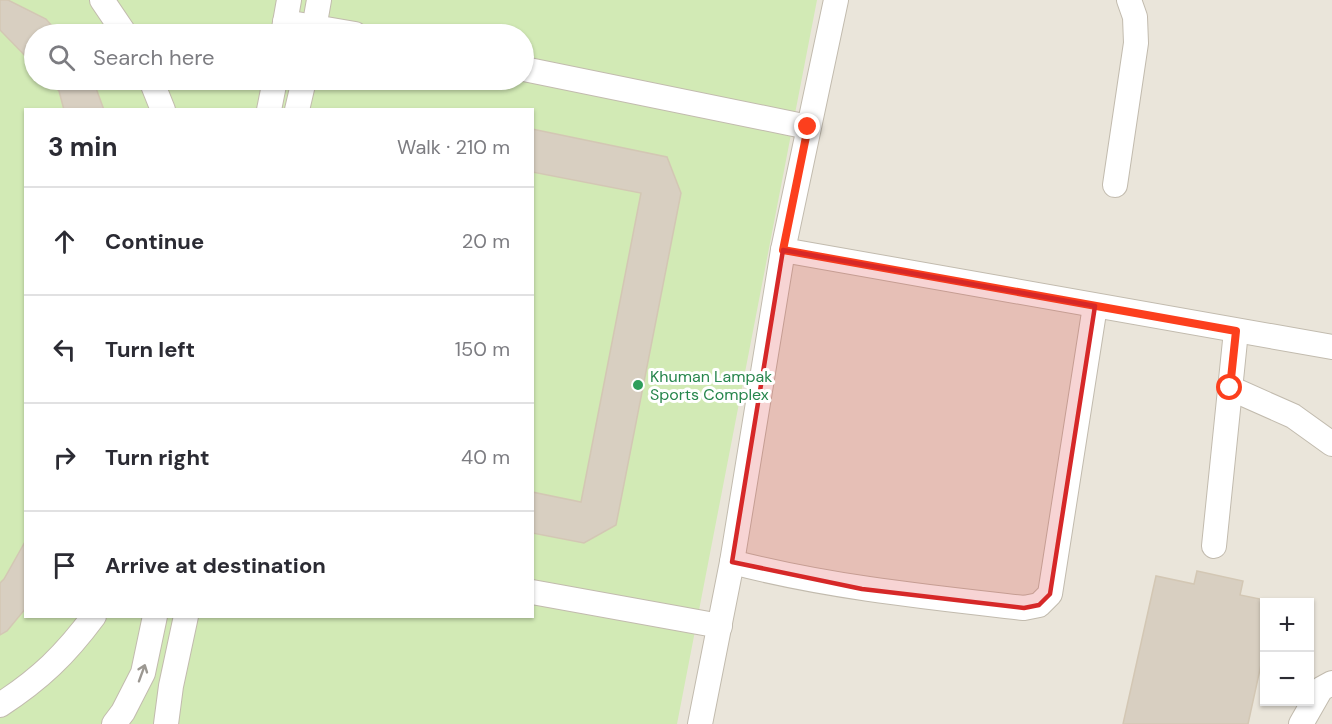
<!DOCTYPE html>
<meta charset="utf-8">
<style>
body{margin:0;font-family:"DM Sans",sans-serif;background:#f2f2f3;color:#2b2b33}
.controls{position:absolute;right:18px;bottom:18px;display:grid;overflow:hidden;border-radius:0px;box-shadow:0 2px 4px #0004}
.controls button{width:54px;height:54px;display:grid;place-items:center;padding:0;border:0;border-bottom:2px solid #e1e1e2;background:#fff;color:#2b2b33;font:30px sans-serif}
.stop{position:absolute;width:18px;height:18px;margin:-14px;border:4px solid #fc3f1d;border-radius:50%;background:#fff}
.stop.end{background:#fc3f1d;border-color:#fff;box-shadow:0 2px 6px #0008}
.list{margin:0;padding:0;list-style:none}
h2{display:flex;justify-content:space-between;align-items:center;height:78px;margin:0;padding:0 24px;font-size:26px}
h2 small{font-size:20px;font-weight:400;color:#7c7c81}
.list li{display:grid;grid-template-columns:39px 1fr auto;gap:18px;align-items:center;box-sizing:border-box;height:108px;padding:0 24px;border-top:2px solid #e1e1e2}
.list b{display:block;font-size:22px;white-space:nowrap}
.list em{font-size:20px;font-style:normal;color:#7c7c81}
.icon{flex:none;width:33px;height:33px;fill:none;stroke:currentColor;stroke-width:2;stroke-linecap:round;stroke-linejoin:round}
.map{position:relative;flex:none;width:1332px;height:724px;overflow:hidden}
.search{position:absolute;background:#fff;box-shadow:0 2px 4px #0004;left:24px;top:24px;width:510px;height:66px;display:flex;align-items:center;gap:15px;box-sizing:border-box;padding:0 21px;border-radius:33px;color:#7c7c81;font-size:22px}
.panel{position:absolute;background:#fff;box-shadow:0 2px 4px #0004;left:24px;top:108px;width:510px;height:510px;border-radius:0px}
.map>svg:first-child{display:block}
</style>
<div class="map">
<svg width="1332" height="724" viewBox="0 0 1332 724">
<rect width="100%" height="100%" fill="#f6f3ec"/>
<path fill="#eae5da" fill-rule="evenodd" d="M0,0H1332V724H0ZM34,34H524V80H34ZM26,110H532V616H26ZM1264,602H1310V702H1264Z"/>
<path fill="#d2eab5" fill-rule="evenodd" d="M0,0H817L677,724H0ZM34,34H524V80H34ZM26,110H532V616H26Z"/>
<g fill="#d8cfc1" stroke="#d3c7b4" stroke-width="1.5">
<polygon points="0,0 8,0 46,19 59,34 34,34 34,65 0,30"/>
<polygon points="48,80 93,80 104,110 64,110 59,91"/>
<polygon points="532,129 667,157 681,193 616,525 584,543 532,533 532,492 581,502 641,193 532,172"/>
<polygon points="26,540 26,608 7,631 0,635 0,583 4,579"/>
<polygon points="1197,571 1243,581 1240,595 1275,602 1264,602 1264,651 1248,724 1123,724 1156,576 1194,584"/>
</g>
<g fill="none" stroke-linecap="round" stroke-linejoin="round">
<g stroke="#c2bbae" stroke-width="26">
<g id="minor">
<polyline points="102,0 125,34"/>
<polyline points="285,22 355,34"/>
<polyline points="283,34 289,0"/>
<polyline points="313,34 319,0"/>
<polyline points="524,69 808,127"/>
<polyline points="151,80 163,110"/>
<polyline points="269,110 275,80"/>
<polyline points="297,110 304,80"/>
<polyline points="1115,185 1136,43 1135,17 1129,0"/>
<polyline points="783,250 1332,347"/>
<polyline points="1230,388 1293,416 1332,444"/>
<polyline points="1214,546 1236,331"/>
<path d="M732,562C828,587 926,597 1024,608L1039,605L1050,594L1095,306"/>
<polyline points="532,592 720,626"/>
<path d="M0,705C40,679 65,655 94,616"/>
<polyline points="114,724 123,712 143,673 155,616"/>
<polyline points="166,724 171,686 186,616"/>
<polyline points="700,724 732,562 783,250 836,0"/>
<polyline points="1301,724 1321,689 1332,683"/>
</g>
</g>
<use href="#minor" stroke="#fff" stroke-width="24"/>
</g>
<defs><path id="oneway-shaft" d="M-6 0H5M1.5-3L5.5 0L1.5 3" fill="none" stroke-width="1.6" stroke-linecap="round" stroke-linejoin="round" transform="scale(1.5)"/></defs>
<use stroke="#9c9892" href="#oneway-shaft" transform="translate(142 673) rotate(-70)"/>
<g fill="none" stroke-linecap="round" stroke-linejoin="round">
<polyline stroke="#fc3f1d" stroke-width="8" points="808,127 783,250 1236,331 1230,388"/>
</g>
<path fill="#d62828" fill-opacity="0.2" stroke="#d62828" stroke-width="4.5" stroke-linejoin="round" d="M783,250L1095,306L1050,594L1039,605L1024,608L862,589L732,562Z"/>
<circle fill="#2e9e5b" stroke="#fff" stroke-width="2" cx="638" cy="385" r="6"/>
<g text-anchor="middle" stroke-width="6" stroke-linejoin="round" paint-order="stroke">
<g font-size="16" fill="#27864d" stroke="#fff" text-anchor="start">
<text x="650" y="382">Khuman Lampak<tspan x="650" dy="18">Sports Complex</tspan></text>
</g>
</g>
</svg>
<div class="controls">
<button>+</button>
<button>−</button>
</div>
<div class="stop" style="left:1230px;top:388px"></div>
<div class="stop end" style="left:808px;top:127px"></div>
<div class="search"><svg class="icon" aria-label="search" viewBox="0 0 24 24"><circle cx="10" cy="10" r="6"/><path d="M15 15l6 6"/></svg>Search here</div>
<section class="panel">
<h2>3 min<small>Walk · 210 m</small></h2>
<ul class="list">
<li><svg class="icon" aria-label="ahead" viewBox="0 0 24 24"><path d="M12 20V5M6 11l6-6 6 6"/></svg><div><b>Continue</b></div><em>20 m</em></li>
<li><svg class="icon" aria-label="left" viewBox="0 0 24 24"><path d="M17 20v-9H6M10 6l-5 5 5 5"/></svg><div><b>Turn left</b></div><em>150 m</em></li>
<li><svg class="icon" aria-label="right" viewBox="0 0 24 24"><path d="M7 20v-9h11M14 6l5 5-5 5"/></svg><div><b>Turn right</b></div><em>40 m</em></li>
<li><svg class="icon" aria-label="arrive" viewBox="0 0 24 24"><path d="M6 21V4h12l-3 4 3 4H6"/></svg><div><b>Arrive at destination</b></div></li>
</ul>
</section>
</div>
